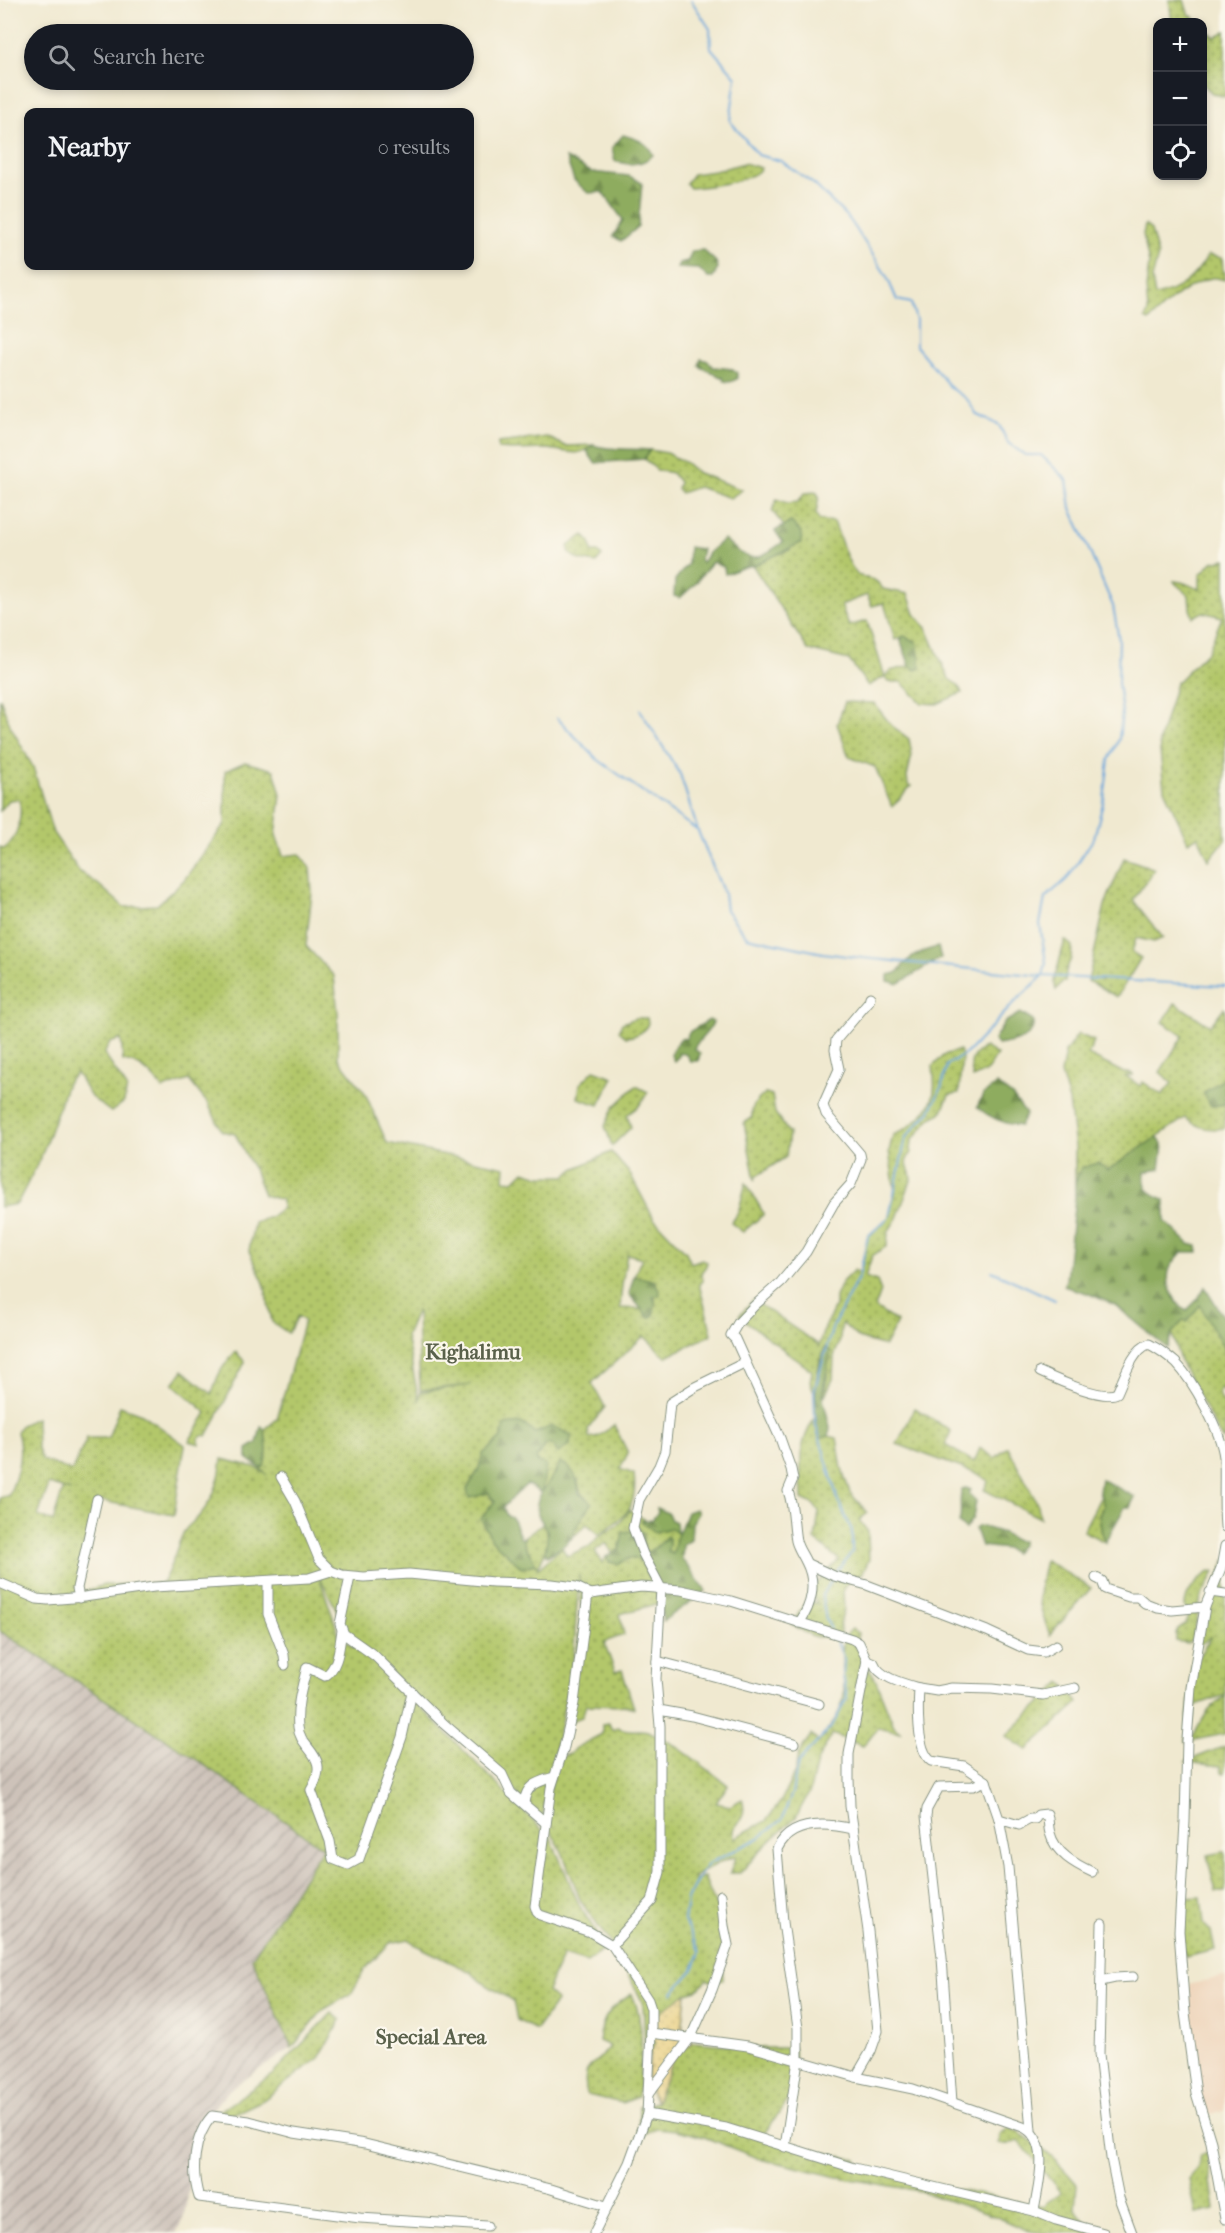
<!DOCTYPE html>
<meta charset="utf-8">
<style>
body{margin:0;font-family:"IM FELL French Canon",serif;background:#20242c;color:#f1f3f6}
.controls{position:absolute;right:18px;top:18px;display:grid;overflow:hidden;border-radius:12px;box-shadow:0 3px 9px #0003}
.controls button{width:54px;height:54px;display:grid;place-items:center;padding:0;border:0;border-bottom:2px solid #363941;background:#171b24;color:#f1f3f6;font:30px sans-serif}
.list{margin:0;padding:0;list-style:none}
h2{display:flex;justify-content:space-between;align-items:center;height:78px;margin:0;padding:0 24px;font-size:26px}
h2 small{font-size:20px;font-weight:400;color:#9ea1a6}
.icon{flex:none;width:33px;height:33px;fill:none;stroke:currentColor;stroke-width:2;stroke-linecap:round;stroke-linejoin:round}
.map{position:relative;flex:none;width:1225px;height:2233px;overflow:hidden}
.search{position:absolute;background:#171b24;box-shadow:0 3px 9px #0003;left:24px;top:24px;width:450px;height:66px;display:flex;align-items:center;gap:15px;box-sizing:border-box;padding:0 21px;border-radius:33px;color:#9ea1a6;font-size:22px}
.panel{position:absolute;background:#171b24;box-shadow:0 3px 9px #0003;left:24px;top:108px;width:450px;height:162px;border-radius:12px}
.map>svg:first-child{display:block}
</style>
<div class="map">
<svg width="1225" height="2233" viewBox="0 0 1225 2233">
<defs>
<pattern id="industrial-furrows" width="10" height="10" patternUnits="userSpaceOnUse" patternTransform="scale(1.5)"><rect width="10" height="10" fill="#cdc2b9"/><path d="M-1 1l2-2M0 10L10 0M9 11l2-2" fill="none" stroke="#a69f97"/></pattern>
<pattern id="grass-dots" width="8" height="8" patternUnits="userSpaceOnUse" patternTransform="scale(1.5)"><rect width="8" height="8" fill="#b3c76b"/><path d="M2 2h.1M6 6h.1" fill="none" stroke="#91a359" stroke-width="1.8" stroke-linecap="round"/></pattern>
<pattern id="forest-firs" width="22" height="20" patternUnits="userSpaceOnUse" patternTransform="scale(1.5)"><rect width="22" height="20" fill="#8eac5f"/><path d="M5 1l3.5 6h-7zM16 11l3.5 6h-7z" fill="#738d4f"/></pattern>
<pattern id="sand-dots" width="8" height="8" patternUnits="userSpaceOnUse" patternTransform="scale(1.5)"><rect width="8" height="8" fill="#eeda9e"/><path d="M2 2h.1M6 6h.1" fill="none" stroke="#ccbc89" stroke-width="1.8" stroke-linecap="round"/></pattern>
</defs>
<rect width="100%" height="100%" fill="#fbf7ec"/>
<filter id="ink" filterUnits="userSpaceOnUse"><feTurbulence type="fractalNoise" baseFrequency=".0167" numOctaves="2"/><feDisplacementMap in="SourceGraphic" scale="12" xChannelSelector="R" yChannelSelector="G"/><feConvolveMatrix kernelMatrix="1 2 1 2 8 2 1 2 1" color-interpolation-filters="sRGB"/></filter>
<filter id="wash" filterUnits="userSpaceOnUse"><feTurbulence type="fractalNoise" baseFrequency=".008" numOctaves="4" result="noise"/><feDisplacementMap in="SourceGraphic" scale="24" xChannelSelector="R" yChannelSelector="G"/><feGaussianBlur stdDeviation="1.35" result="paint"/><feColorMatrix in="noise" values="0 0 0 0 0 0 0 0 0 0 0 0 0 0 0 0 0 1.4 0 .05"/><feComposite in="paint" operator="in"/></filter>
<g filter="url(#wash)">
<rect width="100%" height="100%" fill="#f0e9d0"/>
<polygon fill="#efd6bc" points="1225,1976 1225,2109 1202,2118 1186,2007 1188,1985"/>
<polygon fill="url(#industrial-furrows)" points="0,1631 177,1746 324,1848 252,1958 292,2048 231,2088 203,2120 183,2219 176,2233 0,2233"/>
<g fill="url(#grass-dots)" stroke="#698250" stroke-width="1.5" fill-rule="evenodd">
<polygon points="1169,0 1184,0 1188,13 1199,22 1172,22"/>
<polygon points="1202,26 1215,37 1225,31 1225,97 1212,93 1203,84"/>
<path d="M744,163L761,168C753,182 706,187 690,188L686,183L693,174L715,171Z"/>
<path d="M1145,225L1151,230L1158,256L1152,279L1155,296C1181,290 1195,277 1208,255L1222,258L1223,271L1225,272V280C1220,279 1216,277 1211,278C1188,285 1165,304 1149,321L1145,319L1148,312L1146,288L1149,264L1143,234Z"/>
<path d="M547,437L565,446L593,445C578,459 565,450 547,449C531,449 515,451 498,449V443Z"/>
<polygon points="650,450 667,453 686,463 696,472 742,490 730,498 698,487 681,493 677,489 679,482 672,473 657,470 644,459"/>
<path d="M816,492L819,496L816,514L819,520L834,522C840,536 847,567 859,575C871,582 873,575 883,589L908,594L915,614L927,629L949,679L958,685L962,693L937,704L922,703L901,682H889L884,677L868,686L849,660L808,650L753,566L767,558L790,550L791,522L784,526L772,511L777,499L787,503L798,502L805,493ZM867,595L872,606L884,603L895,640L904,636L914,669L910,666L890,671L885,677L867,621L849,626L841,605Z"/>
<polygon points="584,535 590,542 592,552 598,552 602,556 596,563 580,560 570,554 568,546"/>
<path d="M1225,559V840L1209,860L1198,836L1188,842L1164,789L1159,741L1176,683L1208,651L1222,617L1203,612L1193,617L1190,609L1189,595L1176,584L1174,581C1189,582 1187,586 1200,589V575L1212,562Z"/>
<path d="M0,698L10,725L33,767L53,833L79,871L99,885L124,907L157,905L184,880L225,824V771L245,762L274,770L281,794L276,835L283,856L300,854L310,868L312,892L306,946L334,976L338,1014V1058L365,1093L387,1143L505,1167L504,1180L514,1181L524,1171L540,1176H566L574,1169L611,1152L630,1174L654,1219L686,1252L691,1263L702,1259L707,1262L706,1266L701,1273L703,1280L699,1284L712,1334L666,1357L644,1336L592,1383L605,1407L588,1429L589,1438L599,1436L614,1425L628,1453L620,1469L634,1474C638,1507 626,1517 599,1534L587,1524L575,1535L573,1532L592,1503C582,1497 579,1492 578,1480L560,1463L542,1494L536,1458L546,1445H552L545,1431L535,1433L521,1423L483,1454L478,1471L467,1489L489,1493L495,1502L488,1508L482,1519L492,1540L522,1568L534,1564L539,1568L562,1547L567,1556L590,1546L598,1537L619,1524L630,1510L647,1521H642L664,1530L670,1528L679,1534L673,1554L668,1553L669,1539L648,1552L643,1550V1533L620,1543V1549L613,1554L606,1543L595,1551L602,1563L606,1557L609,1562L630,1558L640,1560L654,1583L659,1603L620,1614L624,1635L604,1642L615,1672L622,1670L634,1708L625,1706L586,1705L582,1717L565,1723L576,1662L582,1610L579,1576L573,1661L541,1823L505,1780L348,1633L318,1573L340,1638L371,1657L551,1839L580,1907L606,1948L587,1962L563,1955L553,1976L547,1992L557,2001L536,2030L517,2020L513,2001L480,1981L471,1972L416,1945L409,1939L390,1943L365,1969L351,1994L323,2010L292,2048L252,1958L323,1848L187,1753L0,1631V1498L9,1495C17,1476 24,1452 17,1432L21,1425L36,1418L37,1446L42,1460L72,1471L87,1438H108L120,1406L142,1414L185,1445L174,1515L97,1500L81,1564L82,1592L104,1585L162,1583C173,1567 175,1548 184,1532C188,1524 195,1522 200,1515C213,1500 220,1479 222,1459L255,1467L267,1475L260,1468L264,1467L267,1451L265,1429L277,1419L304,1321L298,1316L288,1333L272,1322L264,1283L249,1251L254,1222L270,1217L282,1208V1200L264,1195L255,1172L235,1134L222,1131L208,1104L189,1080L163,1089C150,1074 143,1064 123,1061L121,1039L110,1043L104,1054L127,1088L124,1102L111,1112L91,1097L76,1073L67,1083L41,1157L17,1204L0,1207V847L4,849C18,839 23,815 19,799L9,800L0,811ZM627,1254L642,1258L634,1276L655,1281L659,1296L655,1294V1302L649,1318L642,1309L620,1308L622,1285ZM417,1310L420,1390L471,1385L420,1392L419,1401L406,1336ZM49,1484L71,1491L63,1489L53,1522L38,1516Z"/>
<polygon points="845,702 874,703 891,725 909,739 912,755 907,776 908,785 911,786 892,807 875,767 849,757 837,724"/>
<polygon points="1124,858 1155,869 1133,900 1163,938 1154,942 1136,938 1132,952 1141,958 1117,997 1088,981 1105,905"/>
<polygon points="1065,940 1072,946 1071,958 1066,971 1065,982 1062,982 1056,990 1054,981"/>
<path d="M1175,1003L1210,1026L1224,1008L1225,1009V1078L1204,1093L1211,1106L1225,1104V1128C1210,1131 1197,1128 1185,1118L1108,1170L1081,1168L1075,1184V1148L1069,1101L1061,1074L1065,1052L1078,1034L1094,1041L1088,1055L1124,1073H1131L1133,1075L1126,1076L1140,1086L1143,1082L1162,1095L1172,1083L1160,1072L1183,1036L1163,1022Z"/>
<path d="M636,1018H647L648,1023C645,1033 636,1036 626,1037L619,1031L622,1023Z"/>
<path d="M985,1047L997,1055L987,1071L973,1078C969,1061 970,1056 985,1047Z"/>
<path d="M960,1050L962,1056L959,1093L949,1095L941,1113L931,1118L912,1140L911,1152L906,1162L912,1178L897,1218L888,1232L887,1246L872,1256L865,1277L877,1281L881,1291L875,1308L897,1322L885,1346L858,1338L842,1323L839,1344L834,1356L833,1379L823,1399L828,1372L820,1360L814,1392L810,1381L812,1371L739,1316L753,1300L819,1345L823,1332L835,1306V1297L841,1283L854,1270L860,1273L868,1236L889,1217L895,1192L889,1151L893,1135C907,1130 927,1114 932,1100C936,1089 934,1078 933,1066L944,1055Z"/>
<polygon points="594,1070 613,1077 599,1105 578,1098 580,1084"/>
<polygon points="636,1086 648,1092 639,1106 627,1115 631,1127 612,1146 605,1126 614,1107"/>
<path d="M766,1093L772,1095L775,1113L789,1133L786,1157L755,1177V1180L744,1123L752,1118C751,1105 756,1101 766,1093Z"/>
<path d="M746,1183L764,1214L743,1232L731,1223C741,1213 741,1197 746,1183Z"/>
<polygon points="1200,1304 1225,1350 1225,1393 1221,1387 1218,1394 1225,1404 1225,1438 1222,1440 1180,1361 1172,1333 1184,1320 1187,1322"/>
<path d="M236,1352L245,1362L207,1436L204,1435L198,1439L200,1444L189,1441L207,1413L173,1384L183,1370L212,1394C216,1378 223,1363 236,1352Z"/>
<polygon points="915,1408 951,1431 945,1445 974,1462 980,1448 995,1458 1008,1447 1038,1505 1040,1518 984,1490 988,1481 978,1474 897,1444"/>
<path d="M814,1419L819,1438L829,1436L837,1438L842,1469L850,1493L868,1513L859,1520L868,1532L869,1559L863,1573L850,1580L843,1591L844,1610L840,1623L841,1636L813,1637L791,1624L808,1600L818,1604L809,1591L839,1560L815,1540L819,1511L813,1504L802,1499C801,1466 796,1449 814,1419Z"/>
<polygon points="1101,1496 1104,1506 1099,1515 1102,1535 1105,1542 1083,1531"/>
<path d="M543,1523C553,1537 545,1553 538,1567L524,1544V1537Z"/>
<path d="M1045,1560L1091,1588L1050,1635C1036,1600 1037,1597 1045,1560Z"/>
<polygon points="1225,1560 1225,1695 1196,1705 1186,1743 1192,1666 1212,1636 1195,1648"/>
<path d="M1210,1572H1215L1201,1597L1193,1639L1188,1643L1176,1641C1175,1632 1177,1628 1186,1624L1189,1611L1185,1608C1184,1593 1198,1579 1210,1572Z"/>
<path d="M852,1629L858,1633L856,1644L863,1659L874,1676L894,1726L901,1732L878,1727L863,1746L832,1734L817,1762L810,1791L796,1817L762,1849L740,1873H730L736,1856L722,1861L692,1878L696,1879L704,1877L722,1920L724,1936L721,1951L723,1979L712,1982L707,1979L697,1990L686,1993L651,2052L646,2055L643,2006L640,1997L611,1944L581,1902L563,1854L554,1836L544,1826L556,1757L570,1754L575,1748L602,1734V1724L609,1723L612,1730L618,1727C629,1734 639,1727 650,1732C678,1744 704,1767 728,1785L716,1803L730,1806L742,1799C747,1813 741,1820 733,1830L734,1838L766,1821L781,1801L795,1772L798,1755L811,1735L815,1737L818,1742C828,1730 839,1717 843,1701C848,1679 833,1643 852,1629Z"/>
<polygon points="1062,1682 1078,1703 1027,1750 1006,1736"/>
<polygon points="1225,1696 1225,1734 1190,1741 1209,1709"/>
<polygon points="1225,1746 1225,1773 1222,1773 1221,1766 1185,1762"/>
<polygon points="1225,1852 1225,1892 1216,1892 1207,1855"/>
<polygon points="1201,1897 1204,1924 1211,1932 1215,1950 1185,1957 1180,1937 1183,1898"/>
<path d="M632,1994C646,2024 641,2064 638,2097L622,2103L587,2095C580,2059 596,2069 610,2046L599,2041C602,2015 611,2007 632,1994Z"/>
<polygon points="332,2013 341,2020 319,2058 263,2100 231,2115 217,2113 273,2074"/>
<path d="M693,2042L763,2048H794L795,2091L761,2138L857,2160L861,2171L1044,2207L1046,2203L1061,2193L1019,2141L1005,2145L999,2144L1000,2134L1009,2128C1035,2139 1059,2163 1077,2184L1075,2208L1093,2233H1042L1029,2231L997,2217L920,2191L833,2176L755,2157L704,2137L676,2130L655,2128L644,2134L638,2146L639,2106L656,2102L673,2058Z"/>
<polygon points="1207,2152 1215,2210 1196,2214 1189,2179 1198,2167 1200,2155"/>
</g>
<g fill="url(#forest-firs)" stroke="#56744a" stroke-width="1.5">
<path d="M623,135C637,139 647,141 653,155C641,166 628,165 615,161L612,148Z"/>
<polygon points="566,158 591,172 629,176 642,183 638,227 621,241 613,236 623,220 603,192 588,193 574,180"/>
<polygon points="703,250 716,262 718,268 713,278 708,278 699,269 677,268 679,263 688,261 692,251"/>
<polygon points="701,359 708,361 713,367 733,369 737,373 737,379 730,382 724,381 723,378 699,366"/>
<path d="M593,445C611,451 630,448 650,450L644,459L595,463L587,451Z"/>
<path d="M791,522L802,533L801,543L753,566C742,565 736,572 725,574L724,567L712,562L695,584L680,598L674,596L675,580L688,564L689,547L702,549L700,559L702,563L708,553L724,539C750,563 754,563 783,542L775,531Z"/>
<polygon points="904,636 917,642 921,667 916,670 910,666 900,639"/>
<path d="M938,947L941,958L898,984L888,981V975L897,973C908,957 920,951 938,947Z"/>
<path d="M1020,1013L1033,1021C1036,1040 1012,1042 998,1045L994,1040L1005,1022Z"/>
<path d="M709,1020L713,1022C710,1032 699,1039 694,1048L700,1054L698,1061H690L685,1053H678L679,1056L674,1061L671,1055L674,1047L681,1038L686,1039L689,1032Z"/>
<polygon points="1225,1078 1225,1104 1211,1106 1204,1093"/>
<path d="M997,1084L1013,1097L1026,1114L1020,1126C1004,1124 990,1118 977,1107L983,1095Z"/>
<path d="M1157,1137L1163,1145L1160,1169L1145,1172C1143,1191 1149,1192 1165,1200V1221L1189,1244L1197,1246L1198,1252H1182C1178,1257 1172,1263 1170,1268C1164,1283 1174,1302 1186,1311L1198,1299L1205,1287L1225,1319V1350L1200,1305L1187,1322L1184,1320L1172,1333L1167,1348L1115,1305L1087,1293L1063,1286L1066,1280L1075,1198V1184L1081,1168L1098,1163L1108,1170Z"/>
<polygon points="634,1276 655,1281 660,1293 659,1296 653,1296 655,1302 654,1315 649,1318 629,1294"/>
<path d="M825,1347L831,1351L822,1395L830,1427L829,1436L819,1439C812,1407 814,1378 825,1347Z"/>
<path d="M521,1423L535,1433L553,1426L571,1435L570,1445L558,1453L552,1445H546L536,1458L537,1462L546,1464L542,1492L556,1472L560,1462C574,1468 578,1479 579,1493L592,1503L573,1532V1537L562,1547L547,1556L545,1552L548,1533C541,1515 530,1515 541,1493L527,1484L503,1507L507,1516L512,1518L521,1539L524,1537V1544L538,1567L534,1564L522,1568L492,1540L481,1519L495,1501L489,1493L469,1498L467,1489L478,1471L483,1454L501,1438L504,1425Z"/>
<polygon points="261,1427 265,1429 267,1451 264,1467 260,1468 247,1458 247,1449 257,1443"/>
<polygon points="1101,1479 1135,1497 1130,1507 1125,1507 1105,1542 1102,1535 1099,1514 1104,1506 1099,1491"/>
<path d="M966,1488L971,1490L969,1494L976,1501L973,1518L965,1529L959,1523C963,1511 958,1501 962,1489Z"/>
<polygon points="657,1508 668,1513 671,1520 676,1522 677,1533 670,1528 655,1532 641,1521 652,1520 658,1512"/>
<polygon points="696,1509 698,1513 692,1523 691,1540 683,1545 682,1559 706,1591 663,1621 658,1593 640,1560 630,1558 618,1564 609,1562 606,1557 620,1549 623,1532 640,1530 643,1533 643,1550 648,1552 658,1546 667,1536 669,1539 668,1552 673,1554 676,1539 687,1512"/>
<path d="M979,1526C987,1528 996,1531 1003,1533C1011,1536 1012,1542 1022,1541V1544L1014,1553L1007,1549L981,1546L975,1529Z"/>
</g>
<polygon fill="url(#sand-dots)" stroke="#868c69" stroke-width="1.5" points="686,1993 682,2033 693,2042 673,2058 656,2102 646,2081 651,2052 655,2043 651,2034 658,2014"/>
<g fill="none" stroke-linecap="round" stroke-linejoin="round">
<g stroke="#69a5da" stroke-width="2">
<polyline points="691,0 710,29 711,48 736,77 730,121 758,155 781,161 815,185 850,220 886,275 897,300 911,303 916,320 916,346 951,388 967,399 976,414 999,425 1008,443 1025,455 1041,455 1067,480 1071,508 1113,606 1119,640 1118,683 1122,713 1119,739 1109,760 1104,799 1094,838 1067,879 1045,898 1040,924 1046,963 1043,976 1016,1001 967,1053 947,1065 941,1089 930,1111 906,1137 889,1217 868,1236 859,1276 833,1326 814,1391 815,1422 838,1500 852,1531 852,1552 835,1574"/>
<polyline points="640,710 680,774 698,831"/>
<polyline points="557,718 597,759 698,831 724,894 726,910 747,937 823,953 863,958 1043,976 1225,986"/>
<polyline points="992,1271 1055,1300"/>
<polyline points="831,1629 826,1620 822,1597 832,1579"/>
<polyline points="672,1994 693,1970 700,1952 684,1921 687,1899 697,1880 708,1864 759,1838 782,1820 792,1793 798,1763 832,1726 847,1698 843,1675 844,1659 835,1637"/>
</g>
</g>
</g>
<g filter="url(#ink)">
<g fill="none" stroke-linecap="round" stroke-linejoin="round">
<g stroke="#889382" stroke-width="11">
<g id="minor">
<path d="M1040,1372C1055,1379 1103,1401 1117,1393C1124,1378 1133,1349 1149,1344C1159,1349 1168,1356 1176,1363C1194,1382 1221,1431 1224,1457C1225,1480 1223,1504 1225,1527"/>
<path d="M281,1477L295,1501L319,1559L331,1571L342,1575L364,1577L409,1574L493,1582L552,1584L576,1587L591,1594L641,1587L681,1590L731,1601L852,1639L859,1643L867,1660L874,1663C879,1678 905,1684 919,1688C918,1706 916,1749 931,1761L964,1766L986,1781L999,1819L1019,1825L1030,1819H1035L1038,1815L1047,1814C1049,1820 1048,1827 1050,1833C1055,1853 1075,1864 1092,1872"/>
<polyline points="1225,1546 1221,1568 1205,1607 1191,1688 1187,1740 1185,1821 1179,1931 1185,2013 1196,2093 1211,2142 1225,2219"/>
<polyline points="808,1564 834,1576 867,1585 987,1631 1028,1650 1044,1652 1056,1645"/>
<polyline points="350,1577 340,1624 344,1634 375,1656 444,1724 502,1774 511,1793 546,1823"/>
<polyline points="1096,1578 1102,1581 1105,1589 1129,1597 1138,1597 1145,1603 1158,1608 1172,1610 1205,1607"/>
<polyline points="268,1581 268,1614 284,1655 285,1665"/>
<polyline points="0,1583 37,1599 48,1600 84,1597 154,1587 309,1578 331,1571"/>
<polyline points="1210,1592 1225,1594"/>
<polyline points="591,1594 587,1597 587,1602 574,1703 564,1747 551,1788 535,1906 537,1912 540,1915 590,1932 612,1945 648,2000 651,2009 651,2033 647,2114 629,2163 594,2233"/>
<polyline points="79,1598 77,1588 97,1499"/>
<path d="M799,1623C812,1605 817,1583 806,1562C803,1555 798,1549 796,1541C793,1524 794,1507 788,1491L793,1479L791,1469L780,1438L735,1339L731,1335L738,1323L754,1306L781,1282L806,1252L834,1203L851,1184L861,1159L860,1154L826,1114L823,1105L839,1069L835,1050L836,1040L869,1001L870,997"/>
<path d="M342,1631C339,1646 339,1667 325,1676L307,1667C302,1687 296,1706 298,1727C300,1751 332,1754 311,1790L330,1841L333,1859L348,1865L359,1859L402,1737L412,1692"/>
<polyline points="657,1661 819,1704"/>
<polyline points="919,1688 937,1691 952,1688 992,1689 1043,1695 1075,1688"/>
<polyline points="659,1710 692,1716 794,1743"/>
<path d="M524,1803C526,1784 538,1782 554,1777"/>
<polyline points="999,1819 1008,1867 1031,2130"/>
<polyline points="1102,1924 1099,2054 1111,2158 1119,2198 1132,2233"/>
<polyline points="612,1945 652,1901 660,1872 660,1726 656,1679 661,1588 643,1554 633,1528 639,1500 659,1466 665,1451 670,1403 695,1387 744,1363"/>
<polyline points="1101,1981 1115,1978 1133,1977"/>
<path d="M651,2033L748,2046L856,2077L913,2089L1023,2127C1052,2141 1038,2185 1034,2211"/>
<polyline points="856,2077 871,2051 878,2031 868,1931 850,1806 849,1779 849,1754 867,1660"/>
<polyline points="649,2093 691,2037 712,1990 728,1945 724,1926 721,1895"/>
<polyline points="952,2102 942,1958 926,1816 927,1809 939,1787 973,1786 986,1781"/>
<polyline points="647,2114 726,2128 854,2168 1034,2211 1056,2220 1104,2233"/>
<path d="M785,2147L798,2060V2028L783,1922L777,1849C791,1820 827,1823 853,1829"/>
<path d="M487,2226L360,2218L199,2197C191,2172 193,2137 212,2116L249,2121L294,2133L365,2144L551,2189L606,2206"/>
</g>
</g>
<use href="#minor" stroke="#fff" stroke-width="9"/>
</g>
</g>
<g text-anchor="middle" stroke-width="4.5" stroke-linejoin="round" paint-order="stroke">
<g font-size="21" font-weight="bold" fill="#5a614b" stroke="#fbf7ec">
<text x="473" y="1359">Kighalimu</text>
<text x="431" y="2044">Special Area</text>
</g>
</g>
</svg>
<div class="controls">
<button>+</button>
<button>−</button>
<button><svg class="icon" aria-label="locate" viewBox="0 0 24 24"><circle cx="12" cy="12" r="6"/><path d="M12 2v4M12 18v4M2 12h4M18 12h4"/></svg></button>
</div>
<div class="search"><svg class="icon" aria-label="search" viewBox="0 0 24 24"><circle cx="10" cy="10" r="6"/><path d="M15 15l6 6"/></svg>Search here</div>
<section class="panel">
<h2>Nearby<small>0 results</small></h2>
<ul class="list">
</ul>
</section>
</div>
